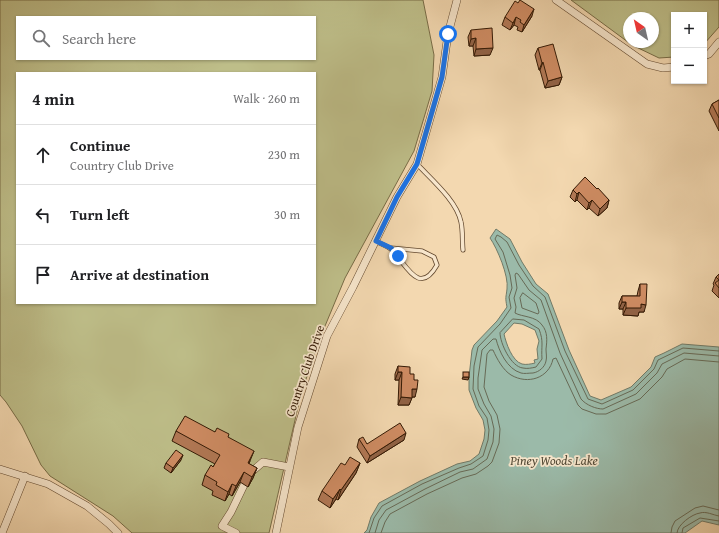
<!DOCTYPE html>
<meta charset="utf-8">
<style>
body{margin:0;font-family:"Gentium Book Plus",serif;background:#f6f6f6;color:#202124}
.controls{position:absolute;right:12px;top:12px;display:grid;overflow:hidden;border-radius:0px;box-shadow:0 1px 3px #0004}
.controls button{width:36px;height:36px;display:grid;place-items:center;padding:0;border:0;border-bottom:1px solid #e0e0e0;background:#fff;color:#202124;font:20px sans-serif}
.compass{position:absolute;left:623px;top:12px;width:36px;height:36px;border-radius:50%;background:#fff;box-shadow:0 1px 3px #0004;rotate:326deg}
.stop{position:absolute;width:12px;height:12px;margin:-9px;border:3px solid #1a73e8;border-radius:50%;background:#fff}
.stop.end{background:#1a73e8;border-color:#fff;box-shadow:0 1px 4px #0008}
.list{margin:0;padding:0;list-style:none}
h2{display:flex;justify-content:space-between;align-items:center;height:52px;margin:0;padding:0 16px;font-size:17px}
h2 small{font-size:13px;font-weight:400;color:#757577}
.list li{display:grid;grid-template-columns:26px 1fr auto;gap:12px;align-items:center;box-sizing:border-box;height:60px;padding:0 16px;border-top:1px solid #e0e0e0}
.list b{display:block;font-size:15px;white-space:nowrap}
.list p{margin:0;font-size:13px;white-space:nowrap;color:#757577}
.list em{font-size:13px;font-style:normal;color:#757577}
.icon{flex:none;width:22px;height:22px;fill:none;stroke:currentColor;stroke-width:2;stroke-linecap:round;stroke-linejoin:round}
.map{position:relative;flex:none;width:719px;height:533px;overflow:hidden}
.search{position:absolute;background:#fff;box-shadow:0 1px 3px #0004;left:16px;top:16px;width:300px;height:44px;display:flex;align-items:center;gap:10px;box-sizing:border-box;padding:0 14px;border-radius:0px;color:#757577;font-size:15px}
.panel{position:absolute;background:#fff;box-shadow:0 1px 3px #0004;left:16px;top:72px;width:300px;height:232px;border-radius:0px}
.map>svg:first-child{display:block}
</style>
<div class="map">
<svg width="719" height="533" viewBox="0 0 719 533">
<rect width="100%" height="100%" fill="#f3d8b0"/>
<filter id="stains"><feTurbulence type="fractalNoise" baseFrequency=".005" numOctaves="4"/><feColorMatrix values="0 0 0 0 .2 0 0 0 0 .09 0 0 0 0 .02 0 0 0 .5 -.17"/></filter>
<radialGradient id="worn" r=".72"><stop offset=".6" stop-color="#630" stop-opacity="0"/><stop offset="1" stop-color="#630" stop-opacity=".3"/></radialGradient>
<g fill="#bebe89" stroke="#786c46" fill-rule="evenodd">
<path d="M0,0H423L434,55L432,91L414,151L345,278L320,338L301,394L269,533H132L113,516L50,476L41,465L22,426L6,402L0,395ZM17,17H315V59H17ZM17,73H315V303H17Z"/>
<path d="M571,0H719V27L704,44V15H674V57L659,58L632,45ZM629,18H653V42H629Z"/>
</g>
<path fill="#9bbaa9" stroke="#717a67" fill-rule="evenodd" d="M496,229L510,239L522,262L536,284L548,294L569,350L590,396L601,400L631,387L651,367L655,357L664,353L682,344L719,347V525L702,521L685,533H364L367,530L371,517L379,503L420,481L457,464L470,461L479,454L484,439L485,430L483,420L476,408L469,390V377L472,350L474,345L497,321L507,307C505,297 506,298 507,289C509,276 497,248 490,238ZM514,323L522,324L535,330L539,341L537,349L538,359L534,360L535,363C531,364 526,365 522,364C512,361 506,343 504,334Z"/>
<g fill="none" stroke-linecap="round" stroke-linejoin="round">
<g stroke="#676a56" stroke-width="1">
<polygon points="523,293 536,303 539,312 538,314 522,308 520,298"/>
<path d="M513,319L524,320L539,329C544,342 541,346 542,359L536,367C532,368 527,369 523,368C511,367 500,343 500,333Z"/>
<polyline points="369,533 374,518 382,506 422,484 459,468 471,464 483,456 488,440 489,430 487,418 479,406 473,389 474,366 478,347 500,324 511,308 509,297 512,288 510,275 503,252 495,239 497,235 501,237 507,242 519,265 533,286 545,297 565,351 588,399 602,404 633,390 654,369 658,360 683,348 719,351"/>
<path d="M375,533L379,520L386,510L425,489L460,472L473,469L487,459L493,442L494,429L491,416L484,404L478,389V378L482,350L493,339H496C499,351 507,369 521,373C524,374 529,373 533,373C539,372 545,367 546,361C547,357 546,353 546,349C547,341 548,332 542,325C536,316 522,317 515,313L516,307L514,298L517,288L515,275L516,273L518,274L529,290L541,300L560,353L581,399C586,405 596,409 603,409L636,394L657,373L662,364L684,353L719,356"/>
<path d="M381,533L385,522L390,514L427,494L462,478L476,474L488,466L492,462L499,443L500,429L497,415L489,401L484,387L487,354L490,350H493C497,359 503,370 511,375C528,385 549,378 553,359L556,358L578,405L582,409L596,414H606L640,399L662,377L667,369L685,359L719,362"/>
<polyline points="671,533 672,527 675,521 695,508 703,506 719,510"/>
<path d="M677,533C677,525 692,514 700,513C706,511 713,515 719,516"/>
<polyline points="682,533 683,528 700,518 719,521"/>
</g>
<g stroke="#63492f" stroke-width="5">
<g id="lane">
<path d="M417,164C431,179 457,201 461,222C463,231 462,241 463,250"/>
<path d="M375,241C381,244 388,246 392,250C406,264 419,297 437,265L434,257L422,251L391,248"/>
</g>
</g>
<g stroke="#63492f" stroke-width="8">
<g id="street">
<polyline points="556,0 647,64 663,68 674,67"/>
<polyline points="704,56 709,54 719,42"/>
<polyline points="0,469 48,484 87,506 109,524 118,533"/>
<polyline points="249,474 263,462 289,467"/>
<polyline points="2,533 25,476"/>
<polyline points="236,533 222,526 231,512 244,485"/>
<polyline points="276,533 298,427 327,336 353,287 397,197 417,164 442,77 448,34 457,0"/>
</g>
</g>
<use href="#lane" stroke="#f7e6cc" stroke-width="3.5"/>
<use href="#street" stroke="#f7e6cc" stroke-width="7"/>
</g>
<g fill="#b27855" stroke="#331904">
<polygon points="532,16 522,32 517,30 518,27 514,25 510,30 502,25 505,17"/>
<polygon points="471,30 490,55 474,56 473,46 469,46 468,37"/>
<polygon points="538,48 562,77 559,85 545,88 540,70 539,70 535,55"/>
<polygon points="719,100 719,131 709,111 712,104"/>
<polygon points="597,189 609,200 607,208 598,216 589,208 587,210 577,200 575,202 570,197 573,190"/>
<polygon points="719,274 719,298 712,291 714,285 713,284 716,277"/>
<polygon points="640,284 644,312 639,312 638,316 623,315 623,309 619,309 619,303 622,296 637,296 638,291"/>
<polygon points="398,366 410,374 414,380 415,397 412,397 409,405 398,405 399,380 395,380 395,374"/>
<polygon points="176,431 215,432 228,437 250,461 249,464 257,468 253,478 248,487 240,482 232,496 229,494 225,501 212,495 213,491 202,485 205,475 213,467 215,464 172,441"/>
<polygon points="359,439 367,444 404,440 367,463 357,447"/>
<polygon points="181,460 171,473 164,468 166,463"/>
<polygon points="360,463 356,473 338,500 336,499 330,508 318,500 322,491 345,465"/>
</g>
<g fill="#916245" stroke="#331904">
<polygon points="534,9 532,16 522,32 524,25"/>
<polygon points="516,17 514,25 510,30 513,23"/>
<polygon points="476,38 473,46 469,46 471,39"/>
<polygon points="493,48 490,55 474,56 476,49"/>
<polygon points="543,62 540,70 539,70 542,63"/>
<polygon points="562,77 559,85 545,88 548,81"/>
<polygon points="579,192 577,200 575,202 577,194"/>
<polygon points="592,200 589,208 587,210 589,203"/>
<polygon points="609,200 607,208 598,216 600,209"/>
<polygon points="622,302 626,302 623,309 619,309"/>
<polygon points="641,304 646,305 644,312 639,312 638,316 623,315 626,308"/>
<polygon points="398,372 402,372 399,380 395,380"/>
<polygon points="463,377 469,377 468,380 462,379"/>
<polygon points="412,389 417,389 415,397 410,397"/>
<polygon points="401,397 412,398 409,405 398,405"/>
<polygon points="406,433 404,440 367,463 370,456"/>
<polygon points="254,451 250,461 244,473 248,463"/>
<polygon points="183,455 181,460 171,473 173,468"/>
<polygon points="360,463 356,473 338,500 341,490"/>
<polygon points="257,468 253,478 248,487 252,477"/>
<polygon points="244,472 240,482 232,496 236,486"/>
<polygon points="232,484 229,494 225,501 228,492"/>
<polygon points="340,489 336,499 330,508 333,499"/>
</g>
<g fill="#cf8c63" stroke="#331904">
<polygon points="520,0 534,9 524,25 520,22 521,20 516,17 513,23 505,17 515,1 518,3"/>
<polygon points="492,28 493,48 476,49 476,38 471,39 471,30"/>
<polygon points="553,44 562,77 548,81 543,62 542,63 538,48"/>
<polygon points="719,100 719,118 712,104"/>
<polygon points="585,177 597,189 598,188 609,200 600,209 592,200 589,203 579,192 577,194 573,190"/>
<polygon points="719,274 719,288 715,283 719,280 716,277"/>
<polygon points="640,284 647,284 646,305 641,304 641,308 626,308 626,302 622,302 622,296 640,296"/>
<polygon points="398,366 410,367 410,374 414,374 414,380 418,380 417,389 412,389 412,398 401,397 402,372 398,372"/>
<rect x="463" y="372" width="6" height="5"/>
<polygon points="185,416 215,432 217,428 229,434 228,437 254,451 248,463 257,468 252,477 244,472 236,486 232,484 228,492 216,485 217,482 205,475 211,465 213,467 220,455 176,431"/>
<polygon points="400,423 406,433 370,456 359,439 363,437 367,444"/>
<polygon points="176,450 183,455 173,468 166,463"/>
<polygon points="350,457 360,463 341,490 340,489 333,499 322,491 341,463 345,465"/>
</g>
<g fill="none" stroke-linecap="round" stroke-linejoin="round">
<polyline stroke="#1a73e8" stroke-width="5" points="398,256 391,248 376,241 397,197 417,164 442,77 448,34"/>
</g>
<g text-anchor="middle" stroke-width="3.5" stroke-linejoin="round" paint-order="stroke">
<g font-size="12" fill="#331904" stroke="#f7e6cc">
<text transform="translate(305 371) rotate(-71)" y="4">Country Club Drive</text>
</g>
<g font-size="13" font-style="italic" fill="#524936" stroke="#f7e6cc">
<text x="554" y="465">Piney Woods Lake</text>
</g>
</g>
<rect width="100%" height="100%" filter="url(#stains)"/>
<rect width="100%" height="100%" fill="url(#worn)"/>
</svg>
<div class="controls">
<button>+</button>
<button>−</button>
</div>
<svg class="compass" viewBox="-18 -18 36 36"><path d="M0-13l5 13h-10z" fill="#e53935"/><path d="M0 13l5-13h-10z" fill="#757577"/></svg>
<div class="stop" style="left:448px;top:34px"></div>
<div class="stop end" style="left:398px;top:256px"></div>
<div class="search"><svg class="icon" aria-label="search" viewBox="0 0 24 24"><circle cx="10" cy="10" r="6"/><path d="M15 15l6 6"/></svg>Search here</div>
<section class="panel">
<h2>4 min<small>Walk · 260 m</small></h2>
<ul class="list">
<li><svg class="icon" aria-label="ahead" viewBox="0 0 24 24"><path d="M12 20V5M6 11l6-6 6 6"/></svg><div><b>Continue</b><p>Country Club Drive</p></div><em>230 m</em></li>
<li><svg class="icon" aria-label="left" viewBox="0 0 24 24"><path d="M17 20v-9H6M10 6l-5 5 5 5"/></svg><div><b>Turn left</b></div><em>30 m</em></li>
<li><svg class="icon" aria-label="arrive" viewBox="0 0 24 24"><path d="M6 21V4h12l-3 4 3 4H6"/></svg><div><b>Arrive at destination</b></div></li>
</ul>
</section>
</div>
